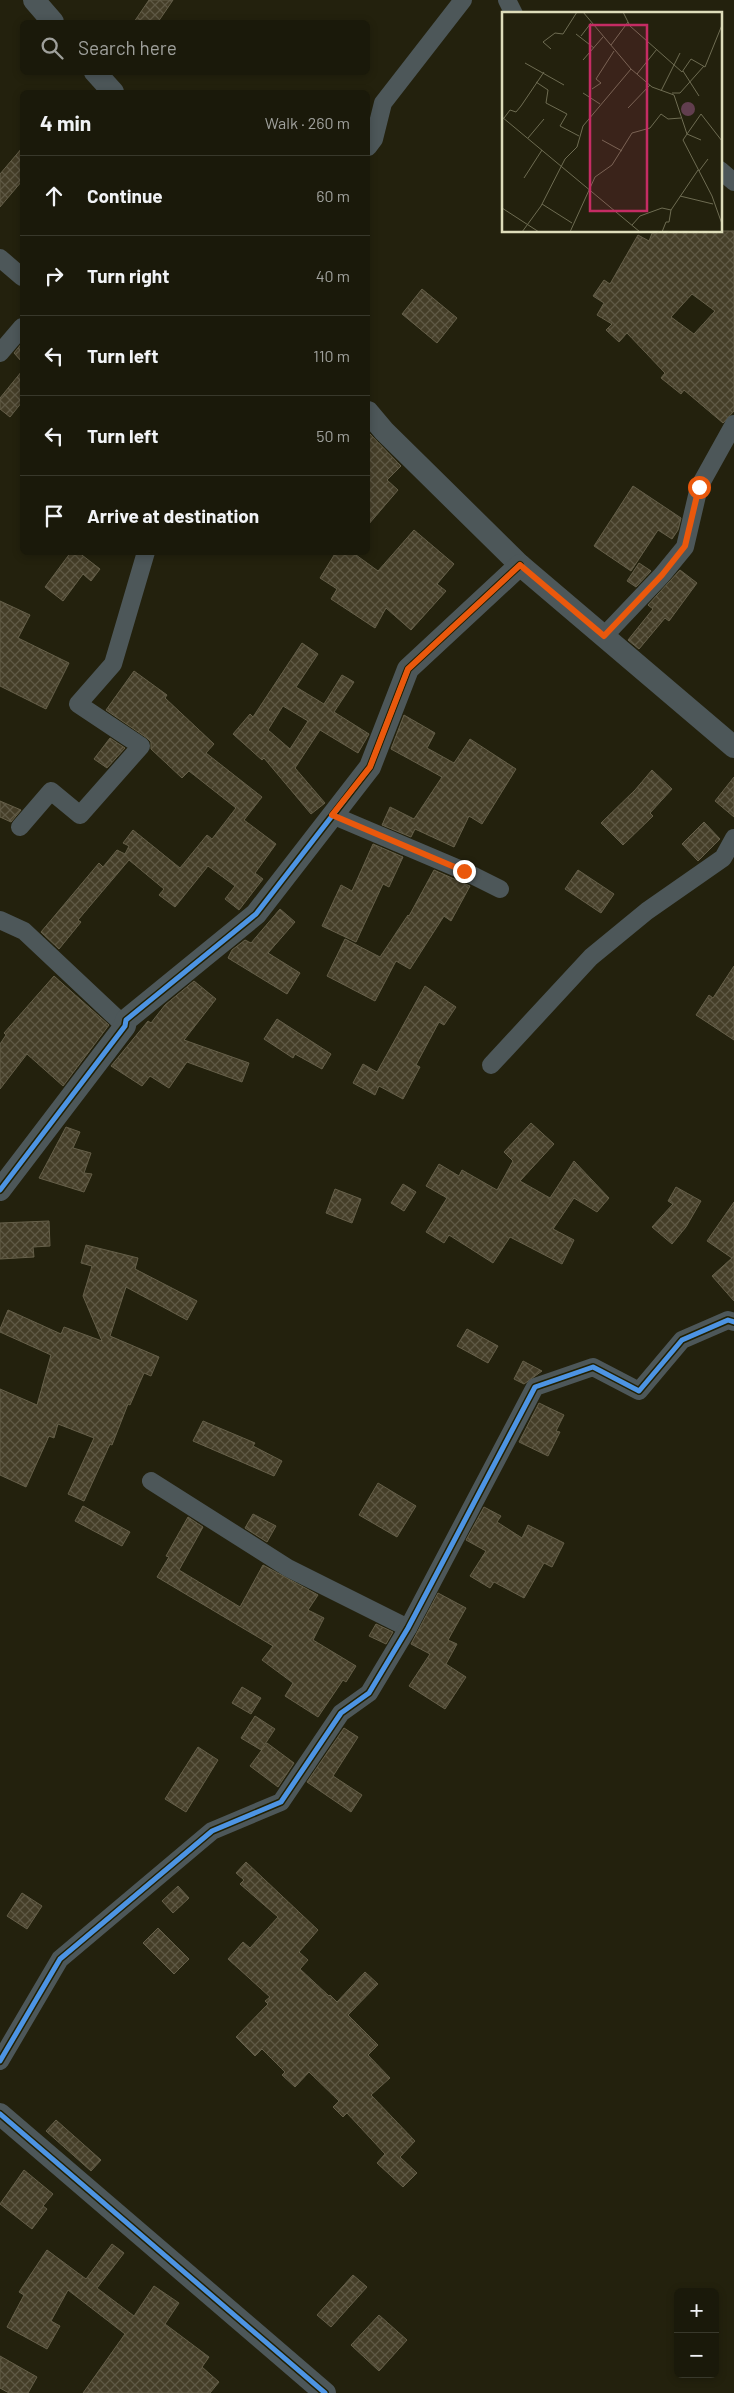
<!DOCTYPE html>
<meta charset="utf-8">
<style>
body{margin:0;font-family:Barlow,sans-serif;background:#272618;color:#f1f3f6}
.controls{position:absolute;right:15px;bottom:15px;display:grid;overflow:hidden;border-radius:8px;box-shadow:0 2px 8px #0003}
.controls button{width:45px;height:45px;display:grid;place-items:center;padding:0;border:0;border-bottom:1px solid #38382b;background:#1a190a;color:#f1f3f6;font:25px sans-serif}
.stop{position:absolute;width:15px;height:15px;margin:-11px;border:4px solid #ea580c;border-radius:50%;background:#fff}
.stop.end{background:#ea580c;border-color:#fff;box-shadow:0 1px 5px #0008}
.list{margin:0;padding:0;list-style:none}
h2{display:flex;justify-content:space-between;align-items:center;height:65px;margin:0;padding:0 20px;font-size:21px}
h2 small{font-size:16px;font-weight:400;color:#9fa09c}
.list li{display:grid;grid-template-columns:32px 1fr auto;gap:15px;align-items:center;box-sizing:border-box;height:80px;padding:0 20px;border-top:1px solid #38382b}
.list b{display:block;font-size:19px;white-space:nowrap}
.list em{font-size:16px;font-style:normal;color:#9fa09c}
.icon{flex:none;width:28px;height:28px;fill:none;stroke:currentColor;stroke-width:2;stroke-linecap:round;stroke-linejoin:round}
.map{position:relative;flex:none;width:734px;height:2393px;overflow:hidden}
.search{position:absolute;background:#1a190a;box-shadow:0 2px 8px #0003;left:20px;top:20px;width:350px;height:55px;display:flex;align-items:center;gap:12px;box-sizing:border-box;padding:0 18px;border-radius:8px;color:#9fa09c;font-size:19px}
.panel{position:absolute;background:#1a190a;box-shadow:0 2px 8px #0003;left:20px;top:90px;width:350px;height:465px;border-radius:8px}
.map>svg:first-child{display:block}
</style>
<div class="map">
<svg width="734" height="2393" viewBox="0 0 734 2393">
<defs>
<pattern id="building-cross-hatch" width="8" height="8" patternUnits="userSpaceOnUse" patternTransform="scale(1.25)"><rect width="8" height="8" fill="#453e28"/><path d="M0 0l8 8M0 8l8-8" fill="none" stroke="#5f5945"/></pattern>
</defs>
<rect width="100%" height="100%" fill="#23210d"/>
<g fill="url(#building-cross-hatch)" stroke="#655f49" fill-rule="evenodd">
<polygon points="149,0 173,0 158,22 134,22"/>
<polygon points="22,148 22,181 0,207 0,174"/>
<path d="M653,231H734V411L723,423L684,390L681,394L661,378L665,373L627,333L619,342L606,330L612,324L597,315L604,303L593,296L604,280L610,284L638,235L649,241ZM692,294L715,311L694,334L671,317Z"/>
<polygon points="422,289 457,318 437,343 402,314"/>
<polygon points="22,343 22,362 14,353"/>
<polygon points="22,371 22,402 10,417 0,409 0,398"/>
<polygon points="368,432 401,466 387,480 398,490 368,525"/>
<polygon points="633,486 681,518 678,530 672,539 658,530 631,571 594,546"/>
<polygon points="414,530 454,564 437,584 446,591 411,630 386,608 375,628 331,599 337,589 320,578 336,552 352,552 378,571"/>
<polygon points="71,552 78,552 100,569 91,581 83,574 63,601 45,587"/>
<polygon points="639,563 651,571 636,587 627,581"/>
<polygon points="680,570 697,583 669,621 665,618 639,649 628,640 653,609 648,605"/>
<polygon points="0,601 30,615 18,638 69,663 46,709 0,686"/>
<path d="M302,643L318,654L296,687L324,704L342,675L354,682L334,712L369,734L358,753L320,730L295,768L325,803L311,814L264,758L262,760L233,734L250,714L253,717ZM283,706L308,721L290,749L268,730Z"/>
<polygon points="134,671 167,695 165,698 214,744 206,753 262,797 244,820 276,844 255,873 263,879 239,910 225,899 235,886 208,866 175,907 159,895 164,889 129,860 78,920 81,922 59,949 41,932 99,863 103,867 117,850 125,854 129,846 123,843 133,830 180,868 207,835 212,839 236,808 189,771 182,778 151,749 151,742 147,738 106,710"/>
<polygon points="404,715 435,733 427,748 454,763 470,739 516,769 482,824 469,816 454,847 415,829 411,837 382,825 390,807 414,819 442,777 391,749"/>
<polygon points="110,738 125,748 107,768 94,759"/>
<polygon points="652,770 672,789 650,813 653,816 623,845 601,823 635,790"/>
<polygon points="734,777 734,817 715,801"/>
<polygon points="0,801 21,810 11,822 0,817"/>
<polygon points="704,822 720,839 698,861 682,844"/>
<polygon points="373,844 403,857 389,887 383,884 356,942 322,926 341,885 352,891"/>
<polygon points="434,870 470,886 451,921 444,916 410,969 396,961 375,1001 327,976 345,939 380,957 408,915 409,916"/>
<polygon points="578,870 614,894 601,913 565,889"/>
<polygon points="280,909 295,922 268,953 300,973 287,994 228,958 232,950 245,940 251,943"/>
<polygon points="734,966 734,1040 696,1015 709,995 713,998"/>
<polygon points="54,976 109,1025 63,1086 27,1054 0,1089 0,1044 6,1035 4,1033"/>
<polygon points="194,981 216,999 184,1040 249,1063 242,1082 187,1062 169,1088 150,1076 142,1086 111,1066 148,1021 151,1023 165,1005"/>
<polygon points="425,986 456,1007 444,1025 439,1022 416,1065 420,1067 403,1099 379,1086 375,1095 353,1083 363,1064 377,1072"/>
<polygon points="277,1019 331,1054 322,1069 295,1054 293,1058 264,1039"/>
<polygon points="531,1123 554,1144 520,1181 550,1198 574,1161 609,1198 597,1212 574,1198 553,1229 574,1240 562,1264 510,1237 493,1263 449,1235 444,1243 426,1232 447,1198 426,1186 439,1164 459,1176 462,1170 497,1190 513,1161 504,1152"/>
<polygon points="66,1127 80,1132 73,1148 91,1153 84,1173 92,1174 84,1192 39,1178"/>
<polygon points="403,1184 416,1192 404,1211 391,1203"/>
<polygon points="676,1187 701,1201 686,1227 672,1244 652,1227 673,1204 668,1201"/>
<polygon points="335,1189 361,1199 352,1223 326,1213"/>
<polygon points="734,1202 734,1301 712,1276 732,1258 707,1241"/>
<polygon points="49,1221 50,1246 33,1247 34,1257 0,1259 0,1223"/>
<polygon points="86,1245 138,1258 135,1269 197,1301 187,1320 126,1287 110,1336 159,1357 151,1376 144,1373 130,1405 128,1404 112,1445 110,1444 84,1501 68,1494 94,1438 58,1424 54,1438 49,1436 26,1487 0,1475 0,1389 37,1405 51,1355 0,1332 0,1329 8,1310 61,1334 64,1327 102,1341 83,1296 92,1266 81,1263"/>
<polygon points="467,1329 498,1346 488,1363 457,1346"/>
<polygon points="523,1361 542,1371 524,1384 514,1379"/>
<polygon points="539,1403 564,1415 556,1431 560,1432 548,1456 519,1442"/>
<polygon points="203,1421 255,1443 253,1446 282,1461 274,1476 193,1441"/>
<polygon points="378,1483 416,1506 397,1537 359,1515"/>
<polygon points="83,1506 130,1532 122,1546 75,1521"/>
<polygon points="484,1507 501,1516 497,1522 522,1538 528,1525 564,1543 552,1567 544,1563 524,1598 494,1582 490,1588 470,1576 486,1551 466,1540"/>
<polygon points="253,1514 276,1526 267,1542 245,1528"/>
<polygon points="188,1517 203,1527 179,1570 240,1607 263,1565 318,1595 308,1610 324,1618 313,1640 356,1666 346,1682 343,1680 318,1717 285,1696 293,1683 262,1660 273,1646 157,1577 169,1557 166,1556"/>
<polygon points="438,1593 466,1608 448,1640 457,1644 446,1664 466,1677 445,1709 409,1686 430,1654 411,1644"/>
<polygon points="376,1624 393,1632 386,1644 369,1636"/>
<polygon points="242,1687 261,1698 251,1714 232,1703"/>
<polygon points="255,1716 275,1729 261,1750 241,1738"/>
<polygon points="344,1728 358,1737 333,1776 362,1795 351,1812 307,1782"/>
<polygon points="267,1743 294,1763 278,1787 250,1766"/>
<polygon points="198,1747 218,1760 186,1812 165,1799"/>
<polygon points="246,1862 318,1930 299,1952 308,1960 300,1969 329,1996 330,1995 337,2002 365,1972 378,1984 348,2015 378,2045 368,2055 390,2078 371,2095 415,2141 400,2157 417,2173 403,2187 377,2163 385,2154 347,2113 343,2117 333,2107 339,2101 309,2072 295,2087 282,2075 285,2072 262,2049 255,2056 236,2037 268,2004 265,2001 270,1997 228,1959 243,1942 250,1948 278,1917 240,1884 244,1880 236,1873"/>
<polygon points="178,1886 189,1898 173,1913 162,1901"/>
<polygon points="22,1893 42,1906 27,1929 7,1916"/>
<polygon points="158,1928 189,1959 174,1974 143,1943"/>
<polygon points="56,2120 101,2160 91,2171 46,2131"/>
<polygon points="24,2170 53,2194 43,2206 47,2209 32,2229 0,2204"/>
<polygon points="112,2244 124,2253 97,2288 134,2316 154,2286 179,2303 165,2324 209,2357 202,2367 219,2382 210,2393 83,2393 125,2334 68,2290 51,2321 60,2326 47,2349 7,2327 24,2295 19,2292 47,2250 86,2279"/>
<polygon points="353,2275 367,2287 331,2327 317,2315"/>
<polygon points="379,2315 407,2340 379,2371 351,2345"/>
<polygon points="0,2356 37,2377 28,2393 9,2393 0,2388"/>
</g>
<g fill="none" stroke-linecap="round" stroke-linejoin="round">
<g stroke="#4d5759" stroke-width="18">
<polyline points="507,0 514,14"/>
<polyline points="368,147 374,139 383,103 463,0"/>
<polyline points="720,170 734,182"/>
<polyline points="0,258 22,277"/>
<polyline points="0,353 22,327"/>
<polyline points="604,636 662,575 685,547 699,487 734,424"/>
<polyline points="332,815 464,871 500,889"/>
<polyline points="20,827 51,791 80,815 141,746 78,704 113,664 146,552"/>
<polyline points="0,920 24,931 125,1026"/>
<polyline points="491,1065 591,957 647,911 723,858 734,838"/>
<polyline points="151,1481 288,1568 408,1628"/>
<polyline points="0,2061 60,1959 212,1831 281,1802 341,1713 369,1693 408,1628 535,1387 593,1367 639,1391 682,1340 728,1320 734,1322"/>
</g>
<g stroke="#4d5759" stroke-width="22">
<polyline points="34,0 53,22"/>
<polyline points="95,72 113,92"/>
<polyline points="368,412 384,431 520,565 734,747"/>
<polyline points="0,1190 125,1026 126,1020 256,914 370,767 408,669 520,565"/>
<polyline points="0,2114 325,2393"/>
</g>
<g stroke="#222000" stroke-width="8">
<g id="cycleway">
<polyline points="0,1190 125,1026 126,1020 256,914 370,767 408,669 520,565"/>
<polyline points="0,2061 60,1959 212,1831 281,1802 341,1713 369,1693 408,1628 535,1387 593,1367 639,1391 682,1340 728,1320 734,1322"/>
<polyline points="0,2114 325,2393"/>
</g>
</g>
<use href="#cycleway" stroke="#4d94e3" stroke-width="5"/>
</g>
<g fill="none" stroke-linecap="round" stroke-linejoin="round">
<polyline stroke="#ea580c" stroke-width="6" points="464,871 332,815 370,767 408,669 520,565 604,636 662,575 685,546 699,487"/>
</g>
<g transform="translate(502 12)">
<rect width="220" height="220" fill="#23210d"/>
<path d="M179 97a7 7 0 1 1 14 0a7 7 0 1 1-14 0Z" fill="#613e4e"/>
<path fill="none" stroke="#6e6c52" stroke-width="1" d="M81,0L129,57L150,75L172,83L185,122L181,128L210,184L220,212M121,0L128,14L180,60L189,47L203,55L220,13M74,22L92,36M79,24L89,11M109,33L126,10M49,37L41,30L53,21L61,22L75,0M81,48L101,25M23,51L62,73M181,59L197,84M135,62L155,37M34,70L46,78L44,91L65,102L58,114L77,124M90,77L99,71L94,67L112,39M159,79L178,41M81,81L98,92M170,81H178L202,54M126,96L148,73M0,105L138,220M2,106L8,98L14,100L19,94L42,60M26,126L42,107M100,128L120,139M199,128L185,122L199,102L220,129M197,159L206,147M22,166L40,138M178,184L211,192M40,192L70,211M0,196L37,220M130,213L138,204L160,196L169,198M20,220L39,194L63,147L75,135L81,114L129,57M68,220L93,165L110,153L130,121L148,116L159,102L166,107L179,106M160,220L164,210H167L169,198L196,158"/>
<path fill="#c52c64" fill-opacity="0.15" stroke="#c52c64" stroke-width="2.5" d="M88,13H145V199H88Z"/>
<rect width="220" height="220" fill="none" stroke="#deddba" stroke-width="2.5"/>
</g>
</svg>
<div class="controls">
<button>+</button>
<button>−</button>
</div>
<div class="stop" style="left:699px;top:487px"></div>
<div class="stop end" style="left:464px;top:871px"></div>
<div class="search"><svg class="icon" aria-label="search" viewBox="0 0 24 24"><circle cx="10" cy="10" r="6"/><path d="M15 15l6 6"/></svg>Search here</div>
<section class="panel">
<h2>4 min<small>Walk · 260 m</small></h2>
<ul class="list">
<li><svg class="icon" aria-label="ahead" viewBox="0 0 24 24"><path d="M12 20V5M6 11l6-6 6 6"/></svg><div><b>Continue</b></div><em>60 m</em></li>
<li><svg class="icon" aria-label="right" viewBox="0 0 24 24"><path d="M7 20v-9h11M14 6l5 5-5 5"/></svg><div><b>Turn right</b></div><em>40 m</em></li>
<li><svg class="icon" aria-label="left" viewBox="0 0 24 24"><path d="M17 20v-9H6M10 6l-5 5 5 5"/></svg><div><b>Turn left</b></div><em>110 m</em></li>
<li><svg class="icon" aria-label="left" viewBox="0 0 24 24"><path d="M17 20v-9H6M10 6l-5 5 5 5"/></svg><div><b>Turn left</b></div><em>50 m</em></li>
<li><svg class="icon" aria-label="arrive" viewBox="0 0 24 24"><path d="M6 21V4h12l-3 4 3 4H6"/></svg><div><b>Arrive at destination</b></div></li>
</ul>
</section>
</div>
